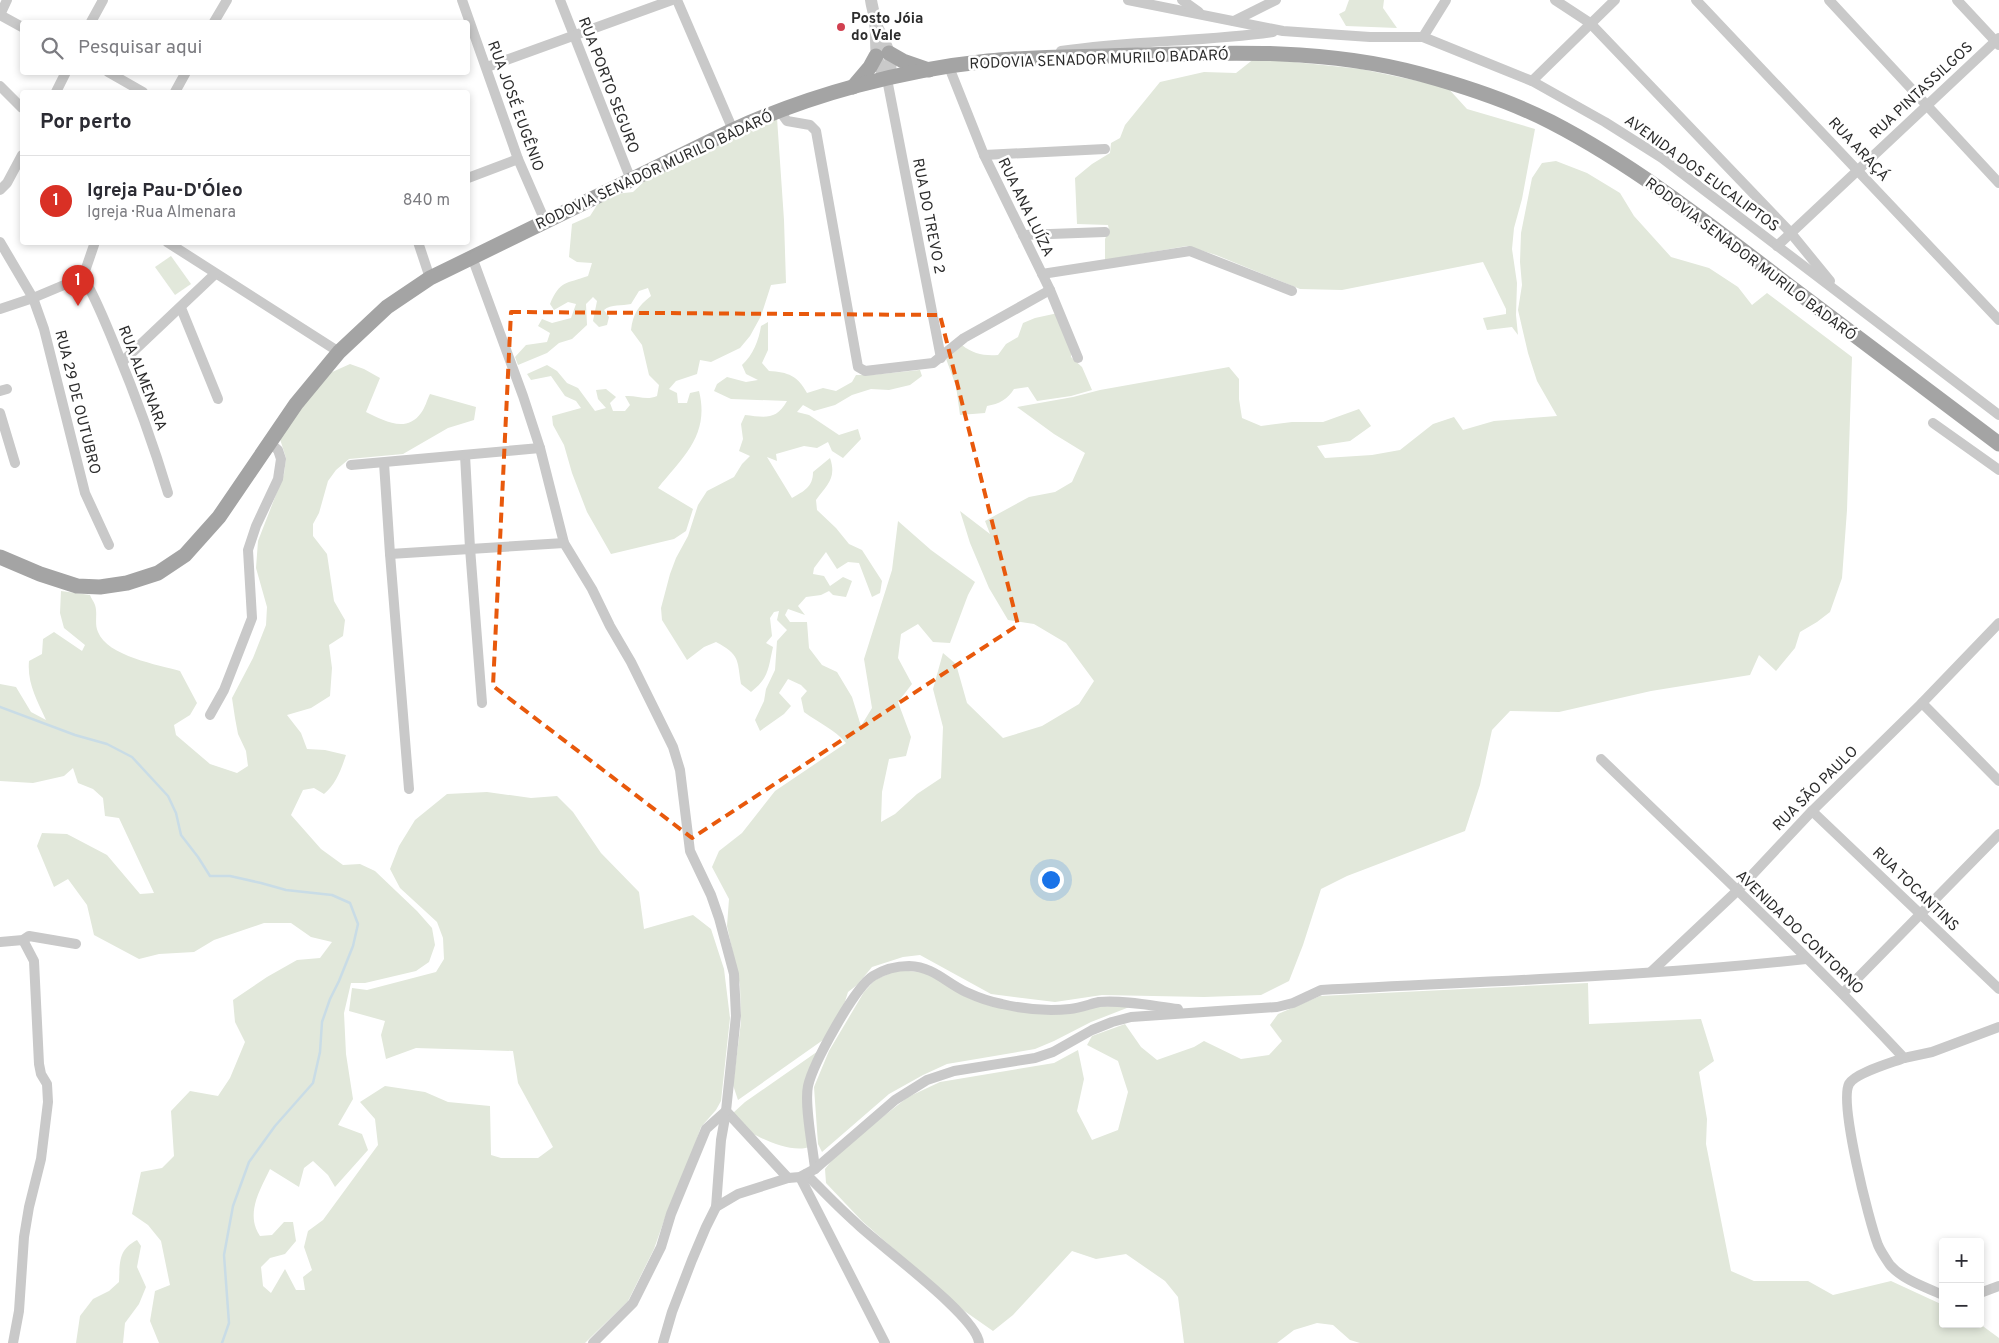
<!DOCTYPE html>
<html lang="pt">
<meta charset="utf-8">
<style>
body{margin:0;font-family:Overpass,sans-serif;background:#f7f7f7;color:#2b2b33}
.controls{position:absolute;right:15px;bottom:15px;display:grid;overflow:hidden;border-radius:5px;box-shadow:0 2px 8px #0003}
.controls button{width:45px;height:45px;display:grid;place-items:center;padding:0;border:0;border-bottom:1px solid #e1e1e2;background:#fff;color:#2b2b33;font:25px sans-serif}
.you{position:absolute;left:1050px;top:879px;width:18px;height:18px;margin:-12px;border:4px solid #fff;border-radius:50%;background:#1a73e8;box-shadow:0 0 0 8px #1a73e833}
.badge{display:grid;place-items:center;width:32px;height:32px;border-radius:50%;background:#d93025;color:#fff;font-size:16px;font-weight:700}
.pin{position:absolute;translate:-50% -41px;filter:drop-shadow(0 1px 2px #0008)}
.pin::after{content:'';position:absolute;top:26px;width:18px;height:15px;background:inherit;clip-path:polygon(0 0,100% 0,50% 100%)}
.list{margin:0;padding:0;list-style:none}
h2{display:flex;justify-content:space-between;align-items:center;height:65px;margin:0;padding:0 20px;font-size:21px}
h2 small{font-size:16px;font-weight:400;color:#7c7c81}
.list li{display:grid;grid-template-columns:32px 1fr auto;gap:15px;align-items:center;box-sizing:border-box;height:90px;padding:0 20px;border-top:1px solid #e1e1e2}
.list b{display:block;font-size:19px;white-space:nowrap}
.list p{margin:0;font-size:16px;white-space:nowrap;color:#7c7c81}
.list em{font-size:16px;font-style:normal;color:#7c7c81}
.icon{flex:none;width:28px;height:28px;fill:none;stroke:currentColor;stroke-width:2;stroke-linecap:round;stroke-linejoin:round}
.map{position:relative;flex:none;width:1999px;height:1343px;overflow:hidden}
.search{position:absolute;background:#fff;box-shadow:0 2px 8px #0003;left:20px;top:20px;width:450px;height:55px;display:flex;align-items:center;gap:12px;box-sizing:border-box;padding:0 18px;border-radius:5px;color:#7c7c81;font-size:19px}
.panel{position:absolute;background:#fff;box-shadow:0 2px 8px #0003;left:20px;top:90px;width:450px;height:155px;border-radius:5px}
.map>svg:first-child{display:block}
</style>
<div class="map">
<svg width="1999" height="1343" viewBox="0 0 1999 1343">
<rect width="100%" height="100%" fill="#fff"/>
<g fill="#e2e8db">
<polygon points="1349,0 1384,0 1383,8 1397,28 1346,26 1339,14 1345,11"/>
<polygon points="1255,58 1361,69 1447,87 1467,109 1535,129 1522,199 1514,228 1512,249 1517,283 1516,315 1518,335 1512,327 1487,330 1483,318 1506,314 1506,309 1483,262 1342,290 1300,289 1216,255 1187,246 1105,260 1105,239 1109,230 1108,225 1077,224 1075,178 1092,164 1110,153 1111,143 1120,138 1125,125 1160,82 1204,72 1236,73"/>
<path d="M777,118L784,220L786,283L771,285L761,316L750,336L740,348L711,362L700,360L697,374L676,381L669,389L677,393L678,403H687L690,393L699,391C710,435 683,457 658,488L693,509L686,531L674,539L611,554L587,512L572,473L564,445L553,425L552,416L581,408L576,401L565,396L551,376L531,380L527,374L547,365L557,371L567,383L578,388L595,411L606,408L598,399L596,390L606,389L616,397L610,403L613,411H625L630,405L625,396C637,395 646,401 657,396L659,385L649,375L642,345L631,330C633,314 638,306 651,296L648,288L639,291L631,304C622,306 611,304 604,310L609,317L607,325L599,327L593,321L597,301L593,297L586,304L587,325L572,339L559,343L547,353L518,365L515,357L526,345L547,342L550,333L538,326L542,319L552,323L571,318L576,304L568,302L554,310L550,304C560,280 566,284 588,276L592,263L577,262L569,257L572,224L590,216L599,202L615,194L633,192L650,176Z"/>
<path d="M1556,161L1587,173L1620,193L1634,216L1671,257L1709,268L1738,287L1752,305L1767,293L1852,357L1847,510L1842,578L1830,612L1817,622L1800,632L1795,648L1776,671L1759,655L1750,675L1651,691L1559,712L1510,711L1492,730L1480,785L1465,831L1347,876L1321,889L1303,945L1289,981L1261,995L1204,997L1102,995L1055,1002L991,994L920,955L903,957L872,967L857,985L848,992L841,1014L823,1040L738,1100L733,1085L741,1022L740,985L727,926L729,899L712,867L719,851L742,833L775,791L846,743C834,729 819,723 804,712L801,698L807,691L801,685L788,679L779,693L791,706L784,714L760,731L755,720L764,701L766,689L775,670L777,641L787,630L777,620L779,611L774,612L770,618L772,636L766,643L773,647C768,669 769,678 751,692L741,684C737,659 740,655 716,642L704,647L687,660L662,620L661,608L670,574L676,558L688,536L698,505L707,491L734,477L742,464L750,456L739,451L743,439L741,424L745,415C764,417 776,421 787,401L731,399L714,391L717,384L727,377L746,382L758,380L746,374L742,365C753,355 759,340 761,326L768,322V350L762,363L769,371C788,372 798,376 807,393L823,388L836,391L852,382L856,375H871L920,370L922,376L910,385L889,390L871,389L852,395L835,405L814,411L803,405L797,412L809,415L839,435L858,429L861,439L843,458L832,451L828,442L817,448L804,446L776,454L777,461L767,457L792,498C804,491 813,487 813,472L830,458C837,478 827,485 816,500L817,510L836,528L849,544L862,550L882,581L880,593L872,597L859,563L848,562L837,569L826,552L814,568L813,574L824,576L830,586L843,577L852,581L846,597L833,595L829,591L821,595L806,597L798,606L805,615L788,609L785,615L790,622H807L809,648L822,665L837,672L852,697L861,726L872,708L864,659L892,570L898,521L931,550L975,582L968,595L950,643L933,642L918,624L901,634L898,658L912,684L898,702L911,737L906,756L889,759L882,792L881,822L895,814L917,794L941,778L943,727L933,689L943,653L956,664L967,703L1003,738L1042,726L1079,704L1094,681L1066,643L1034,624L1008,620L989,588L970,543L960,511L990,534L985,521L1029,497L1055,492L1072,482L1085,453L1054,434L1017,407L1073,397L1100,390L1229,367L1239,379V399L1242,418L1261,426L1292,422H1323L1359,409L1371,426L1350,441L1317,446L1325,458L1372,455L1400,450L1433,424L1454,417L1463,430L1494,421L1557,416L1537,381L1528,353L1518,310L1522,285L1520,262L1521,233L1532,178L1542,163Z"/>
<polygon points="171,256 191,284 175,295 155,267"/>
<path d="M1058,313L1071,345V357L1082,367L1092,390L1071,396L1037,401L1028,387L1014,389C1008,399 999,404 987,406L985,413L960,415L956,386L945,356L962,345C973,354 984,356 998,355L1006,344L1018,337L1023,323L1035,318Z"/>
<path d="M350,364L364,369L380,378L366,412C383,420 406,434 421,413C425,408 427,400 430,394L476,407L474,420L448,428L403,454L349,459L336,470L328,481L319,513L313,524V536L327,554L334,601L345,620L343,636L329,645L332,668L330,696L311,708L287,715L301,733L307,749L325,750L346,755C341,770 336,784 324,794L314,788L303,790L291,815L321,849L343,865L360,864L375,871L417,911L432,928L435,945L429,962L416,971L365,983H351L344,1013L346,1054L353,1099L338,1125L362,1134L368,1150L335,1187L328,1175L313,1161L304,1168L299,1187L270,1169C260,1190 245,1214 260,1236L272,1235L284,1222H293L296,1241L285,1254L270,1258L261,1267L263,1286L271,1293L285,1269L296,1290H305L303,1277L312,1270L304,1247L308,1231L323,1220L378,1145L375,1119L360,1102L385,1086L425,1092L448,1102L490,1106L491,1155L501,1158H538L553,1147L518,1083L513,1051L416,1048L386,1059L381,1035L385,1021L349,1011L352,988L367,990L436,972L444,959L443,938L437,922L400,888L390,869L399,846L415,820L447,794L487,792L531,798L557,796L573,812L601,853L639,892L644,929L693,915L711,929L724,969L730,1018L721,1101L716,1110L701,1127L686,1170L667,1212L654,1249L628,1301L585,1343H159L150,1321L155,1291L170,1285L161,1241L148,1225L132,1214L141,1172L162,1168L174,1156L171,1111L190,1091L218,1096L230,1078L245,1042L235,1022L233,1000L267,977L297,960L320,958L332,942L311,937L291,923H264L214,940L194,952L159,954L139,959L94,935L87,905L68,879L54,887L37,846L42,833L67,834L107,855L140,894L154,893L119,818L105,816L103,798L93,789L78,783L73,768L64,776L33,783L0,781V684L16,687L31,712L46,720C37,700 27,683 29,661L42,654L43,639L54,632L82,651L85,645L64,628L60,613L61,591L90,595C91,598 94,602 95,605C98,614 94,623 98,632C107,656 159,665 180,671L197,703L190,715L174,725L176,735L210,764L237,773L248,766L246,751L238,734L235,718L232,698L253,658L266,625L267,607L256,568L258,541L284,474L286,458L280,439L300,410L330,373Z"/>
<polygon points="897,970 931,973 1003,1008 1132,1006 1091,1022 1054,1041 1035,1049 947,1064 923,1075 889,1094 822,1152 818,1144 814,1087 829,1051 864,992 875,980"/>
<polygon points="1588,983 1589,1024 1701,1019 1714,1061 1699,1072 1707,1119 1706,1144 1731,1271 1754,1281 1808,1281 1833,1295 1891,1281 1943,1305 1943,1324 1980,1324 1999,1338 1999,1343 1360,1343 1350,1340 1333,1325 1317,1323 1294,1330 1277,1343 1184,1343 1178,1297 1165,1281 1126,1254 1096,1259 1072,1251 1013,1315 993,1331 963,1310 862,1221 826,1183 825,1169 839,1151 908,1097 940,1082 1054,1063 1078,1050 1084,1079 1077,1111 1092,1140 1118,1130 1128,1092 1118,1061 1087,1045 1092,1036 1125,1024 1141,1047 1157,1060 1194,1047 1204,1041 1241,1059 1269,1055 1282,1041 1270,1025 1278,1014 1320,996"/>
<path d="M821,1049L810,1072L811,1146C794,1155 756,1138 742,1126C738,1123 736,1117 733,1113L745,1102Z"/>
<path d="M137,1240L141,1246L137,1267L146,1287L139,1304L125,1323L123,1343H76L80,1316L93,1299L109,1291L119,1282C120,1262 118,1250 137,1240Z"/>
</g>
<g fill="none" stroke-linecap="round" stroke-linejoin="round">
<polyline stroke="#c9dce6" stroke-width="2.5" points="0,707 75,735 107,744 132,757 168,796 176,813 181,835 198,857 210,876 230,876 261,883 286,890 332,895 350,903 358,924 353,946 339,981 330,999 322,1022 320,1052 313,1083 275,1126 249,1162 233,1206 224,1255 229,1323 222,1343"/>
<g stroke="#c9c9c9" stroke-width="10">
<polyline points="462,0 518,159 545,221"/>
<polyline points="560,0 631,180"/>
<polyline points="677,0 733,130"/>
<polyline points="1128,0 1283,31 1370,37 1423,37 1532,81 1605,122 1662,158 1999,415"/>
<polyline points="1182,0 1199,12"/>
<polyline points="1555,0 1590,23 1790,232 1830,281"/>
<polyline points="1696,0 1999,320"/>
<polyline points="1829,0 1999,183"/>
<polyline points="1957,0 1999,45"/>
<polyline points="0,15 22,27"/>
<polyline points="0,15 7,0"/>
<polyline points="1234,21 1276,0"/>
<polyline points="91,22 103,0"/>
<polyline points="214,22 227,0"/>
<polyline points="1423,37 1446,0"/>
<path d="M1061,51C1131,40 1203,42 1273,32"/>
<polyline points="487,67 672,0"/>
<polyline points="949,67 984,155 1050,290 1078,358"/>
<polyline points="108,72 143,92"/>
<polyline points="887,79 941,358"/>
<polyline points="1532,81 1615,0"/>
<polyline points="0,86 22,108"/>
<polyline points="56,92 66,72"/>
<polyline points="175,92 186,72"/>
<polyline points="779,110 787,121 810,125 816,131 858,367 865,371 933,363 964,338 1050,290"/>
<polyline points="984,155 1105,149"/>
<polyline points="468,178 518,159"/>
<polyline points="0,190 7,183 22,155"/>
<polyline points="1023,235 1105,232"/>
<polyline points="0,242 33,298 44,329 85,493 109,545"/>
<polyline points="167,242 339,352"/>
<polyline points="418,242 430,278"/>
<polyline points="1777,246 1999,38"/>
<polyline points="472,257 523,396 540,448 564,543 592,589 610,626 631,662 673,747 680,770 690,851 711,895 719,918 734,974 736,1016 726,1111 788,1178"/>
<polyline points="1042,274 1190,251 1292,291"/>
<path d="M83,277C96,298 105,322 115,346C135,394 153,443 168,493"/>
<polyline points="83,277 95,242"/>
<polyline points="181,308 218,399"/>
<polyline points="0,309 33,298 83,277"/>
<polyline points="122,362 215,274"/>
<polyline points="0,391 7,389"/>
<polyline points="0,413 15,463"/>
<polyline points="1933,423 1999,470"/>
<polyline points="465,455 470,548 482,703"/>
<polyline points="384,463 390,554 409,789"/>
<polyline points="351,465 540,448"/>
<polyline points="390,554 564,543"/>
<polyline points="1922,703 1999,781"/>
<polyline points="210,715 224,690 252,618 248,550 256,526 278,479 281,459 278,450 270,443"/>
<path d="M1601,759C1703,858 1807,954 1904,1058L1932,1052L1999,1027"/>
<polyline points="1812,811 1999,989"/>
<polyline points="0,942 23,940 29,936 76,944"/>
<polyline points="1651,972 1737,891 1812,811 1922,703 1999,623"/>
<polyline points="1843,993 1999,834"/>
<path d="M1904,1058C1891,1063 1855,1073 1849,1084C1839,1103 1869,1222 1878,1245C1881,1252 1886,1259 1890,1265C1903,1280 1925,1287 1943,1295"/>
<path d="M815,1169C813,1148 804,1105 808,1086C813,1064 854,988 873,976C883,970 897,966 909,966C934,967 945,982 966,992C977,997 991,1002 1002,1004C1023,1009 1049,1011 1070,1009C1080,1008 1090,1004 1099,1002C1125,1000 1153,1006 1178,1009"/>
<path d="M806,1174C822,1190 838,1207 855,1222C877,1244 977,1316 979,1343"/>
<polyline points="800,1177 885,1343"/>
<polyline points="716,1207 721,1140 726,1112"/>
<polyline points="1980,1293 1999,1286"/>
<polyline points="13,1343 19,1311 24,1237 29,1207 41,1159 48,1102 47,1084 41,1074 39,1064 34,961 23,940"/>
<polyline points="593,1343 633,1303 661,1247 671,1214 706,1129 726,1111"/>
<path d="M663,1343L672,1312L692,1260L706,1227L716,1207L738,1194L788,1178L800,1177L815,1169L895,1100L927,1080L954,1071L1035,1058L1053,1052L1092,1030L1112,1022L1131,1017L1277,1007L1293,1003L1321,990C1482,981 1645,977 1806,959"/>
</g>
<path stroke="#c9c9c9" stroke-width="12" d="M871,0C872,8 875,15 875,23C878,46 872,59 887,79C897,60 884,41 875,23"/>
<g stroke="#a4a4a4" stroke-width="15">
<polyline points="889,53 903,61 929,70"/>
<polyline points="853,87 870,67 876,56"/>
<path d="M0,557L40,574L77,586L100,587L127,583L158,573L185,555L219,517L296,404L339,352L387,307L430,278L733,130C812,94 902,70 988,61C1028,57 1068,57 1107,56C1211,53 1319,46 1420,74C1464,86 1510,101 1551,122C1638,167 1715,229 1792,288C1861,340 1930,392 1999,444"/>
</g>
</g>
<path fill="none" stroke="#e8590c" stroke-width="4" stroke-dasharray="10 6" stroke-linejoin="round" d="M511,312L940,315L1018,625L692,838L493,686Z"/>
<circle fill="#d14050" stroke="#fff" stroke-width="2" cx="841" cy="27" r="5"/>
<g text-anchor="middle" stroke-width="5" stroke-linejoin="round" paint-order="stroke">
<g font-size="15" font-weight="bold" fill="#2c2c2c" stroke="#fff" text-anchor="start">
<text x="851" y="23">Posto Jóia<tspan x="851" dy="17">do Vale</tspan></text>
</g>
<g font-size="15" fill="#2c2c2c" stroke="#fff">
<text transform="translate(1099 59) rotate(-2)" y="5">RODOVIA SENADOR MURILO BADARÓ</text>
<text transform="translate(609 85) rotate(69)" y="5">RUA PORTO SEGURO</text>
<text transform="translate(1921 90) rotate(-43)" y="5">RUA PINTASSILGOS</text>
<text transform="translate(516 106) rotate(70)" y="5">RUA JOSÉ EUGÊNIO</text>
<text transform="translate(1859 149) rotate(47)" y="5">RUA ARAÇÁ</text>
<text transform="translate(654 170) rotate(-25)" y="5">RODOVIA SENADOR MURILO BADARÓ</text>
<text transform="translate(1702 173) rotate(36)" y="5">AVENIDA DOS EUCALIPTOS</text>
<text transform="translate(1026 207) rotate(64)" y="5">RUA ANA LUÍZA</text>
<text transform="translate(929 216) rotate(79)" y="5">RUA DO TREVO 2</text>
<text transform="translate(1751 259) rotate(37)" y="5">RODOVIA SENADOR MURILO BADARÓ</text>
<text transform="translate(143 378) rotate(69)" y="5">RUA ALMENARA</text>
<text transform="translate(78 402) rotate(76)" y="5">RUA 29 DE OUTUBRO</text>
<text transform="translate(1815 788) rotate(-45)" y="5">RUA SÃO PAULO</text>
<text transform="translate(1916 889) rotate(44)" y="5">RUA TOCANTINS</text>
<text transform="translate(1800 932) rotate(44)" y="5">AVENIDA DO CONTORNO</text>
</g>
</g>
</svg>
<div class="controls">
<button>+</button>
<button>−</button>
</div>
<div class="you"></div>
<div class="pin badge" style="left:78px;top:306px">1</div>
<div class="search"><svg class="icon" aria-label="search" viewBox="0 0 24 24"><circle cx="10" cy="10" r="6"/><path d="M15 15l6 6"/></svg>Pesquisar aqui</div>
<section class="panel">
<h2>Por perto<small></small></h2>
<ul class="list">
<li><span class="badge">1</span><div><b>Igreja Pau-D'Óleo</b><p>Igreja · Rua Almenara</p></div><em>840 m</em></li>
</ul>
</section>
</div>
